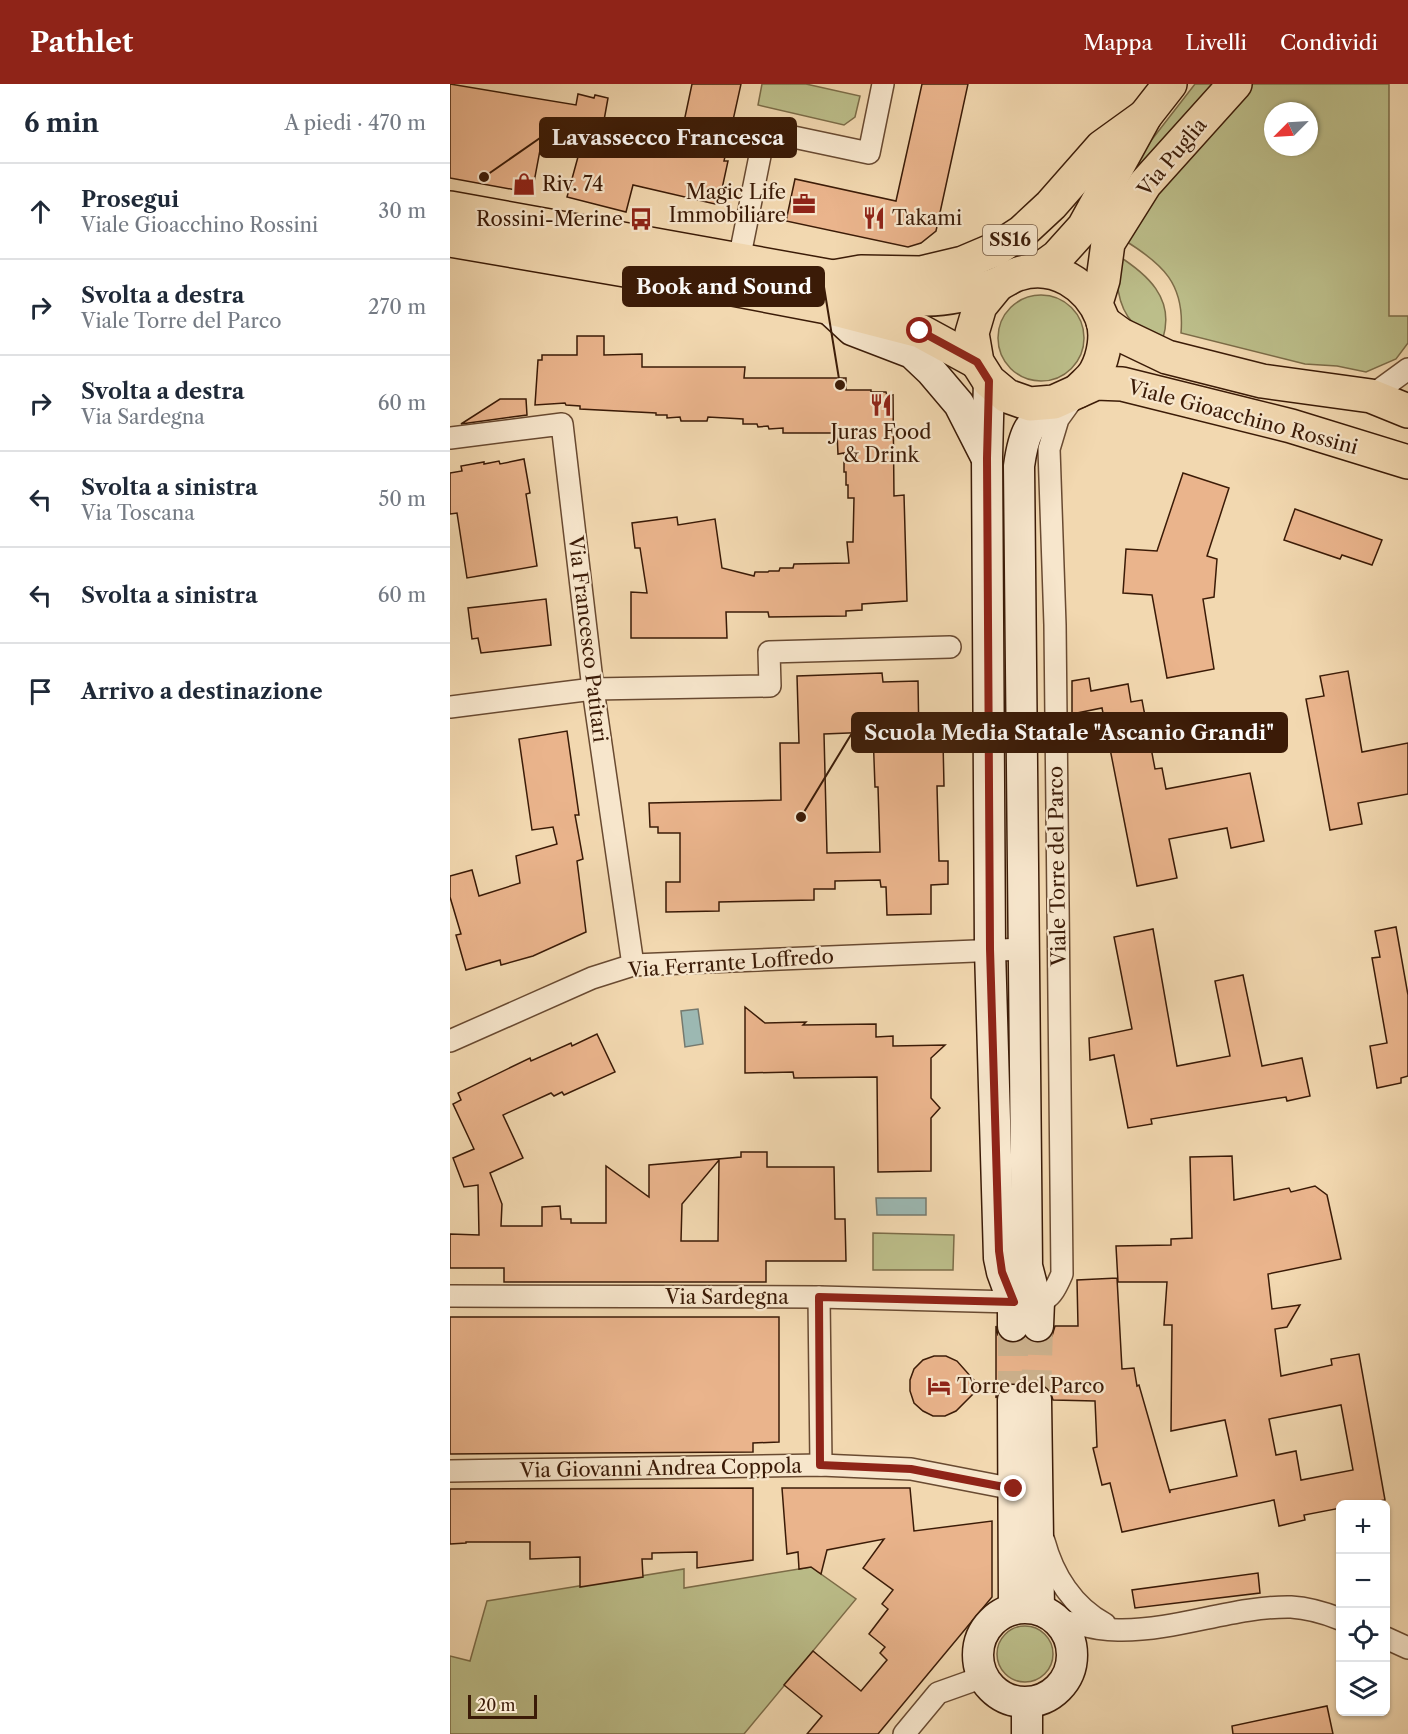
<!DOCTYPE html>
<html lang="it">
<meta charset="utf-8">
<style>
body{margin:0;font-family:"Libre Caslon Text",serif;background:#f6f6f7;color:#1f2937}
.controls{position:absolute;right:18px;bottom:18px;display:grid;overflow:hidden;border-radius:9px;box-shadow:0 2px 4px #0004}
.controls button{width:54px;height:54px;display:grid;place-items:center;padding:0;border:0;border-bottom:2px solid #e0e1e3;background:#fff;color:#1f2937;font:30px sans-serif}
.compass{position:absolute;left:814px;top:18px;width:54px;height:54px;border-radius:50%;background:#fff;box-shadow:0 2px 4px #0004;rotate:246deg}
.scale{position:absolute;left:18px;bottom:15px;width:69px;box-sizing:border-box;padding-left:6px;border:3px solid #3b1b07;border-top:0;font-size:16px;line-height:21px;white-space:nowrap;color:#3b1b07;-webkit-text-stroke:4px #f7e6cc;paint-order:stroke}
.stop{position:absolute;width:18px;height:18px;margin:-14px;border:4px solid #8f2418;border-radius:50%;background:#fff}
.stop.end{background:#8f2418;border-color:#fff;box-shadow:0 2px 6px #0008}
.list{margin:0;padding:0;list-style:none}
h2{display:flex;justify-content:space-between;align-items:center;height:78px;margin:0;padding:0 24px;font-size:26px}
h2 small{font-size:20px;font-weight:400;color:#747a83}
.list li{display:grid;grid-template-columns:39px 1fr auto;gap:18px;align-items:center;box-sizing:border-box;height:96px;padding:0 24px;border-top:2px solid #e0e1e3}
.list b{display:block;font-size:22px;white-space:nowrap}
.list p{margin:0;font-size:20px;white-space:nowrap;color:#747a83}
.list em{font-size:20px;font-style:normal;color:#747a83}
.icon{flex:none;width:33px;height:33px;fill:none;stroke:currentColor;stroke-width:2;stroke-linecap:round;stroke-linejoin:round}
.map{position:relative;flex:none;width:958px;height:1650px;overflow:hidden}
header{display:flex;align-items:center;gap:36px;box-sizing:border-box;height:84px;padding:0 30px;background:#8f2418;color:#fff}
header strong{font-size:28px}
nav{display:flex;gap:33px;margin-inline-start:auto;font-size:21px}
main{display:flex}
aside{flex:1;background:#fff}
.map>svg:first-child{display:block}
</style>
<header>
<strong>Pathlet</strong>
<nav><a>Mappa</a><a>Livelli</a><a>Condividi</a></nav>
</header>
<main>
<aside>
<h2>6 min<small>A piedi · 470 m</small></h2>
<ul class="list">
<li><svg class="icon" aria-label="ahead" viewBox="0 0 24 24"><path d="M12 20V5M6 11l6-6 6 6"/></svg><div><b>Prosegui</b><p>Viale Gioacchino Rossini</p></div><em>30 m</em></li>
<li><svg class="icon" aria-label="right" viewBox="0 0 24 24"><path d="M7 20v-9h11M14 6l5 5-5 5"/></svg><div><b>Svolta a destra</b><p>Viale Torre del Parco</p></div><em>270 m</em></li>
<li><svg class="icon" aria-label="right" viewBox="0 0 24 24"><path d="M7 20v-9h11M14 6l5 5-5 5"/></svg><div><b>Svolta a destra</b><p>Via Sardegna</p></div><em>60 m</em></li>
<li><svg class="icon" aria-label="left" viewBox="0 0 24 24"><path d="M17 20v-9H6M10 6l-5 5 5 5"/></svg><div><b>Svolta a sinistra</b><p>Via Toscana</p></div><em>50 m</em></li>
<li><svg class="icon" aria-label="left" viewBox="0 0 24 24"><path d="M17 20v-9H6M10 6l-5 5 5 5"/></svg><div><b>Svolta a sinistra</b></div><em>60 m</em></li>
<li><svg class="icon" aria-label="arrive" viewBox="0 0 24 24"><path d="M6 21V4h12l-3 4 3 4H6"/></svg><div><b>Arrivo a destinazione</b></div></li>
</ul>
</aside>
<div class="map">
<svg width="958" height="1650" viewBox="0 0 958 1650">
<rect width="100%" height="100%" fill="#f2d8b0"/>
<filter id="stains"><feTurbulence type="fractalNoise" baseFrequency=".00333" numOctaves="4"/><feColorMatrix values="0 0 0 0 .2 0 0 0 0 .09 0 0 0 0 .02 0 0 0 .5 -.17"/></filter>
<radialGradient id="worn" r=".72"><stop offset=".6" stop-color="#630" stop-opacity="0"/><stop offset="1" stop-color="#630" stop-opacity=".3"/></radialGradient>
<g fill="#bcbe8a" stroke="#7c6c48" stroke-width="1.5" fill-rule="evenodd">
<polygon points="312,0 356,0 410,12 405,33 394,41 308,21"/>
<polygon points="745,0 770,0 664,114 700,58"/>
<path d="M803,0H939V232H958V259L946,275L916,288L887,282L855,280L731,249C735,200 713,180 674,156L707,101L757,52ZM823,27H859V63H823Z"/>
<path d="M667,171C697,190 725,214 713,254C704,249 690,246 683,239C666,221 666,194 667,171Z"/>
<circle cx="591" cy="254" r="43"/>
<polygon points="423,1149 504,1151 503,1186 423,1186"/>
<polygon points="361,1483 406,1515 294,1650 0,1650 0,1572 20,1577 37,1517 234,1485 234,1504"/>
<circle cx="575" cy="1570" r="28"/>
</g>
<g fill="#9cb8b2" stroke="#75796e" stroke-width="1.5">
<polygon points="248,925 253,960 235,963 231,927"/>
<polygon points="426,1114 476,1114 476,1131 427,1131"/>
</g>
<g fill="#eab48c" stroke="#3b1b07" stroke-width="1.5" fill-rule="evenodd">
<polygon points="0,0 126,21 128,10 144,14 145,11 158,14 151,53 193,64 195,58 228,66 242,0 291,0 274,77 278,77 270,114 265,120 183,101 176,128 117,113 137,40 96,34 82,109 0,94"/>
<polygon points="472,0 518,0 486,147 471,159 458,163 336,137 345,95 446,117"/>
<polygon points="127,252 154,252 154,271 192,270 192,283 295,283 294,294 396,294 396,306 421,306 421,308 436,308 437,312 443,311 444,412 454,411 457,517 412,520 412,526 396,527 396,532 319,533 318,528 276,528 277,554 181,554 181,508 197,509 190,464 185,464 182,439 227,433 228,441 265,435 272,484 304,492 305,488 318,488 319,487 329,487 330,484 343,484 344,480 399,479 397,458 403,458 404,414 398,414 398,401 396,401 396,388 394,388 394,369 388,370 387,349 333,349 333,344 319,345 318,342 308,343 307,340 293,340 293,335 258,333 257,337 231,337 230,333 217,334 217,331 206,331 206,329 130,325 130,322 116,321 115,319 85,321 88,276 92,276 92,271 127,271"/>
<polygon points="50,315 76,315 77,331 11,340"/>
<polygon points="74,375 80,409 76,410 77,416 87,482 17,494 7,429 0,430 0,389 12,387 11,382 34,378 34,380 49,377 50,380"/>
<polygon points="733,389 779,404 757,472 767,475 764,513 753,515 764,585 717,594 702,511 673,509 676,465 707,467"/>
<polygon points="845,425 932,456 922,481 892,471 890,475 834,456"/>
<polygon points="96,515 101,561 31,569 28,554 22,555 18,524"/>
<polygon points="898,587 912,668 958,659 958,710 908,719 912,740 880,746 856,615 874,612 870,592"/>
<path d="M432,589L433,598L468,597L469,657H493L494,702H487L489,777H498V800L481,801V830L437,831L436,803H431L430,796L385,797V805H364V816L269,818V827L216,828V798H230V749H208V743H200L199,719L331,716L330,659H349L347,592ZM423,648L425,703H428L430,768L377,769L374,650Z"/>
<polygon points="639,594 641,607 678,600 681,618 692,616 705,685 712,684 716,705 800,689 814,757 781,764 777,744 719,755 727,794 687,802 652,624 622,630 622,597"/>
<polygon points="117,647 129,731 125,731 133,775 127,777 136,848 83,872 51,881 50,876 16,886 6,851 11,850 0,813 0,792 22,786 29,812 70,799 66,772 107,760 103,743 82,746 69,655"/>
<polygon points="946,843 958,911 958,992 951,994 951,999 927,1004 920,962 937,959 922,874 930,873 925,847"/>
<polygon points="703,845 727,982 780,972 765,897 793,891 812,982 852,974 860,1012 837,1017 836,1013 701,1035 702,1040 678,1044 664,971 640,976 639,954 682,945 664,853"/>
<polygon points="295,923 315,939 356,938 353,941 426,940 426,953 443,952 443,962 495,961 481,974 481,1014 490,1024 481,1034 481,1087 428,1088 427,993 344,994 343,988 295,989"/>
<path d="M147,950L165,988L114,1011L112,1008L104,1012L101,1009L53,1031L73,1074L40,1089L52,1120L51,1142H92V1123L110,1122L111,1135H121V1139H156V1082L199,1113V1081L291,1073V1068H317V1083H384L385,1135H395L396,1177H316V1198H54V1184H0V1150L29,1151L28,1101L14,1103L3,1074L24,1065L3,1020L11,1016L8,1009L80,974L81,977L121,959L122,962ZM269,1076L268,1157H231L232,1120Z"/>
<path d="M782,1072L784,1116L839,1104L841,1108L865,1102L877,1111L891,1175L818,1190L822,1225L850,1221L837,1243L825,1245L831,1292L882,1281L881,1275L909,1270L935,1416L909,1420H891V1424L854,1431L855,1436L829,1442L824,1416L672,1448L660,1399L652,1401L643,1364L647,1363L645,1317L603,1316L600,1307L594,1301L586,1299L574,1304L564,1299L555,1301L548,1307L546,1314V1242L548,1251L555,1257L564,1259L571,1257L576,1253L587,1259L595,1257L602,1252L605,1242H628L627,1196L667,1194L672,1285L684,1284L687,1302L689,1301L720,1409V1406L787,1392L775,1336L721,1347L722,1241H714L717,1198H668L666,1162L721,1161V1155L742,1154L740,1073ZM891,1321L903,1386L851,1396L846,1367L826,1371L819,1335Z"/>
<polygon points="0,1233 329,1233 329,1358 303,1359 303,1368 0,1370"/>
<polygon points="484,1272 496,1272 507,1277 530,1303 506,1327 495,1332 483,1332 473,1327 464,1319 460,1307 460,1296 464,1285 473,1276"/>
<polygon points="303,1404 303,1476 247,1484 247,1468 202,1469 202,1475 192,1475 193,1493 130,1503 130,1473 80,1475 80,1458 16,1458 16,1459 0,1460 0,1405"/>
<polygon points="332,1404 460,1404 464,1447 542,1437 542,1513 428,1650 357,1650 372,1632 334,1601 363,1567 411,1607 437,1576 430,1569 435,1563 419,1550 438,1525 432,1520 443,1506 413,1484 434,1455 377,1466 371,1490 361,1483 349,1485 348,1468 337,1470"/>
<polygon points="808,1489 810,1509 685,1524 682,1506"/>
<polygon points="877,1622 883,1650 783,1650 782,1642"/>
</g>
<g fill="none" stroke-linecap="round" stroke-linejoin="round">
<g stroke="#cdb28e" stroke-width="30" stroke-dasharray="30 15" stroke-linecap="butt">
<polyline points="563,1242 563,1316"/>
<polyline points="586,1316 588,1242"/>
</g>
<g stroke="#694a31" stroke-width="24">
<g id="street">
<polyline points="289,176 315,47 419,69 433,0"/>
<polyline points="921,312 958,285"/>
<polyline points="0,354 112,340 143,605 183,881"/>
<polyline points="0,623 143,605 320,602 319,568 500,563"/>
<polyline points="0,957 142,894 183,881 574,865"/>
<path d="M0,1212L369,1213L563,1218C595,1218 599,1220 612,1190L605,541L599,365L608,335L626,310"/>
<polyline points="369,1213 371,1381"/>
<polyline points="0,1387 371,1381 461,1385 564,1405"/>
<path d="M594,1457C603,1491 623,1523 655,1540"/>
<path d="M608,1536C629,1540 650,1547 672,1546C729,1546 784,1522 841,1523C858,1524 875,1529 890,1535"/>
<polyline points="936,1554 958,1564"/>
<polyline points="454,1650 488,1609 533,1593"/>
</g>
</g>
<g stroke="#3b1b07" stroke-width="33">
<g id="secondary">
<polyline points="377,223 402,246 462,269 481,287 509,320 535,371"/>
<polyline points="539,297 537,373 540,865 549,1174 552,1188 563,1218 563,1242"/>
<path d="M588,1242L589,1218L584,1209L577,1182L569,382C574,347 578,342 604,318"/>
<polyline points="563,1316 564,1525"/>
<polyline points="586,1316 589,1525"/>
<circle cx="575" cy="1571" r="47"/>
<polyline points="577,1619 577,1650"/>
</g>
</g>
<g stroke="#3b1b07" stroke-width="36">
<g id="primary">
<path d="M0,124L383,193C412,202 441,213 472,215C496,216 526,208 548,200C555,197 561,192 568,190C604,178 639,201 652,234C658,250 654,272 646,287C642,295 633,301 628,307"/>
<polyline points="0,156 251,199 377,223 470,247 527,278"/>
<polyline points="548,200 530,222 522,249 527,278 539,297 557,312 580,320 604,318 646,299 672,300 841,342 958,378"/>
<polyline points="653,238 671,251 717,273 812,297 921,312 958,327"/>
</g>
</g>
<g stroke="#3b1b07" stroke-width="36">
<g id="highway">
<polyline points="589,186 607,173 634,143 695,32 720,0"/>
<polyline points="383,193 411,188 471,189 513,179 546,165 572,148 601,121 652,63 695,32"/>
<polyline points="646,219 653,196 658,159 695,100 785,0"/>
</g>
</g>
<use href="#street" stroke="#f7e6cc" stroke-width="21"/>
<use href="#secondary" stroke="#f7e6cc" stroke-width="30"/>
<use href="#primary" stroke="#f2d8b0" stroke-width="33"/>
<use href="#highway" stroke="#f2d8b0" stroke-width="33"/>
</g>
<g fill="none" stroke-linecap="round" stroke-linejoin="round">
<polyline stroke="#8f2418" stroke-width="8" points="470,247 527,278 539,297 537,374 540,865 549,1167 552,1188 564,1218 369,1213 370,1381 461,1385 564,1405"/>
</g>
<defs>
<g id="shop-bare" transform="scale(1.8)"><path d="M-5-2.5h2.3a2.7 3.5 0 0 1 5.4 0H5L5.5 6h-11ZM-1.5-2.5h3a1.5 2.3 0 0 0-3 0Z" fill="#8f2418" stroke="#f7e6cc" stroke-width="2.5" paint-order="stroke"/></g>
<g id="office-bare" transform="scale(1.8)"><path d="M-6-3h4V-5.5h4V-3h4V5H-6ZM-1-4.5V-3h2v-1.5ZM-6 0V1H6V0Z" fill="#8f2418" stroke="#f7e6cc" stroke-width="2.5" paint-order="stroke"/></g>
<g id="restaurant-bare" transform="scale(1.8)"><path d="M-5-6h1v4h1v-4h1v4h1v-4h1v5L-1.5 .5V6h-2V.5L-5-1ZM5-6V6H3V1.5H1.5Q1.5-4 5-6Z" fill="#8f2418" stroke="#f7e6cc" stroke-width="2.5" paint-order="stroke"/></g>
<g id="bus-bare" transform="scale(1.8)"><path d="M-5-6H5V4H4V6H2V4H-2V6H-4V4H-5ZM-3.5-4V0h7V-4ZM-3.5 1.2v1.5H-2V1.2ZM2 1.2v1.5H3.5V1.2Z" fill="#8f2418" stroke="#f7e6cc" stroke-width="2.5" paint-order="stroke"/></g>
<g id="hotel-bare" transform="scale(1.8)"><path d="M-6-4.5h1.5V1H6V5H4.5V3h-9V5H-6ZM-4 0a1.8 1.8 0 1 1 3.6 0ZM.5 0V-2.5h3Q6-2.5 6 0Z" fill="#8f2418" stroke="#f7e6cc" stroke-width="2.5" paint-order="stroke"/></g>
</defs>
<g fill-rule="evenodd">
<use href="#shop-bare" x="74" y="100"/>
<use href="#office-bare" x="354" y="120"/>
<use href="#restaurant-bare" x="424" y="134"/>
<use href="#bus-bare" x="191" y="135"/>
<use href="#restaurant-bare" x="431" y="321"/>
<use href="#hotel-bare" x="489" y="1302"/>
</g>
<g text-anchor="middle" stroke-width="4.5" stroke-linejoin="round" paint-order="stroke">
<rect fill="#f7e6cc" stroke="#735842" stroke-width="1.5" x="533" y="141" width="54" height="30" rx="4.5"/>
<g font-size="18" font-weight="bold" fill="#3b1b07">
<text x="560" y="162">SS16</text>
</g>
<g font-size="20" fill="#3b1b07" stroke="#f7e6cc">
<text transform="translate(722 73) rotate(-50)" y="7">Via Puglia</text>
<text transform="translate(793 333) rotate(15)" y="7">Viale Gioacchino Rossini</text>
<text transform="translate(138 555) rotate(83)" y="7">Via Francesco Patitari</text>
<text transform="translate(607 782) rotate(-91)" y="7">Viale Torre del Parco</text>
<text transform="translate(281 879) rotate(-4)" y="7">Via Ferrante Loffredo</text>
<text x="277" y="1220">Via Sardegna</text>
<text transform="translate(211 1384) rotate(-1)" y="7">Via Giovanni Andrea Coppola</text>
</g>
<g font-size="20" fill="#3b1b07" stroke="#f7e6cc" text-anchor="start">
<text x="92" y="107">Riv. 74</text>
<text x="336" y="115" text-anchor="end">Magic Life<tspan x="336" dy="23">Immobiliare</tspan></text>
<text x="442" y="141">Takami</text>
<text x="173" y="142" text-anchor="end">Rossini-Merine</text>
<text x="431" y="355" text-anchor="middle">Juras Food<tspan x="431" dy="23">&amp; Drink</tspan></text>
<text x="507" y="1309">Torre del Parco</text>
</g>
</g>
<path fill="none" stroke="#3b1b07" stroke-width="2" d="M34 93L90 54M390 301L374 203M351 733L402 649"/>
<g fill="#3b1b07" stroke="#f7e6cc" stroke-width="2">
<circle cx="34" cy="93" r="6"/>
<circle cx="390" cy="301" r="6"/>
<circle cx="351" cy="733" r="6"/>
</g>
<g fill="#3b1b07" stroke="#3b1b07" stroke-width="2">
<rect x="90" y="34" width="256" height="39" rx="6"/>
<rect x="173" y="183" width="201" height="39" rx="6"/>
<rect x="402" y="629" width="435" height="39" rx="6"/>
</g>
<g font-size="21" text-anchor="middle" font-weight="bold" fill="#fff">
<text x="218" y="61">Lavassecco Francesca</text>
<text x="274" y="210">Book and Sound</text>
<text x="619" y="656">Scuola Media Statale "Ascanio Grandi"</text>
</g>
<rect width="100%" height="100%" filter="url(#stains)"/>
<rect width="100%" height="100%" fill="url(#worn)"/>
</svg>
<div class="controls">
<button>+</button>
<button>−</button>
<button><svg class="icon" aria-label="locate" viewBox="0 0 24 24"><circle cx="12" cy="12" r="6"/><path d="M12 2v4M12 18v4M2 12h4M18 12h4"/></svg></button>
<button><svg class="icon" aria-label="layers" viewBox="0 0 24 24"><path d="M12 4l9 5-9 5-9-5zM3 14l9 5 9-5"/></svg></button>
</div>
<svg class="compass" viewBox="-18 -18 36 36"><path d="M0-13l5 13h-10z" fill="#e53935"/><path d="M0 13l5-13h-10z" fill="#747a83"/></svg>
<div class="scale">20 m</div>
<div class="stop" style="left:470px;top:247px"></div>
<div class="stop end" style="left:564px;top:1405px"></div>
</div>
</main>
